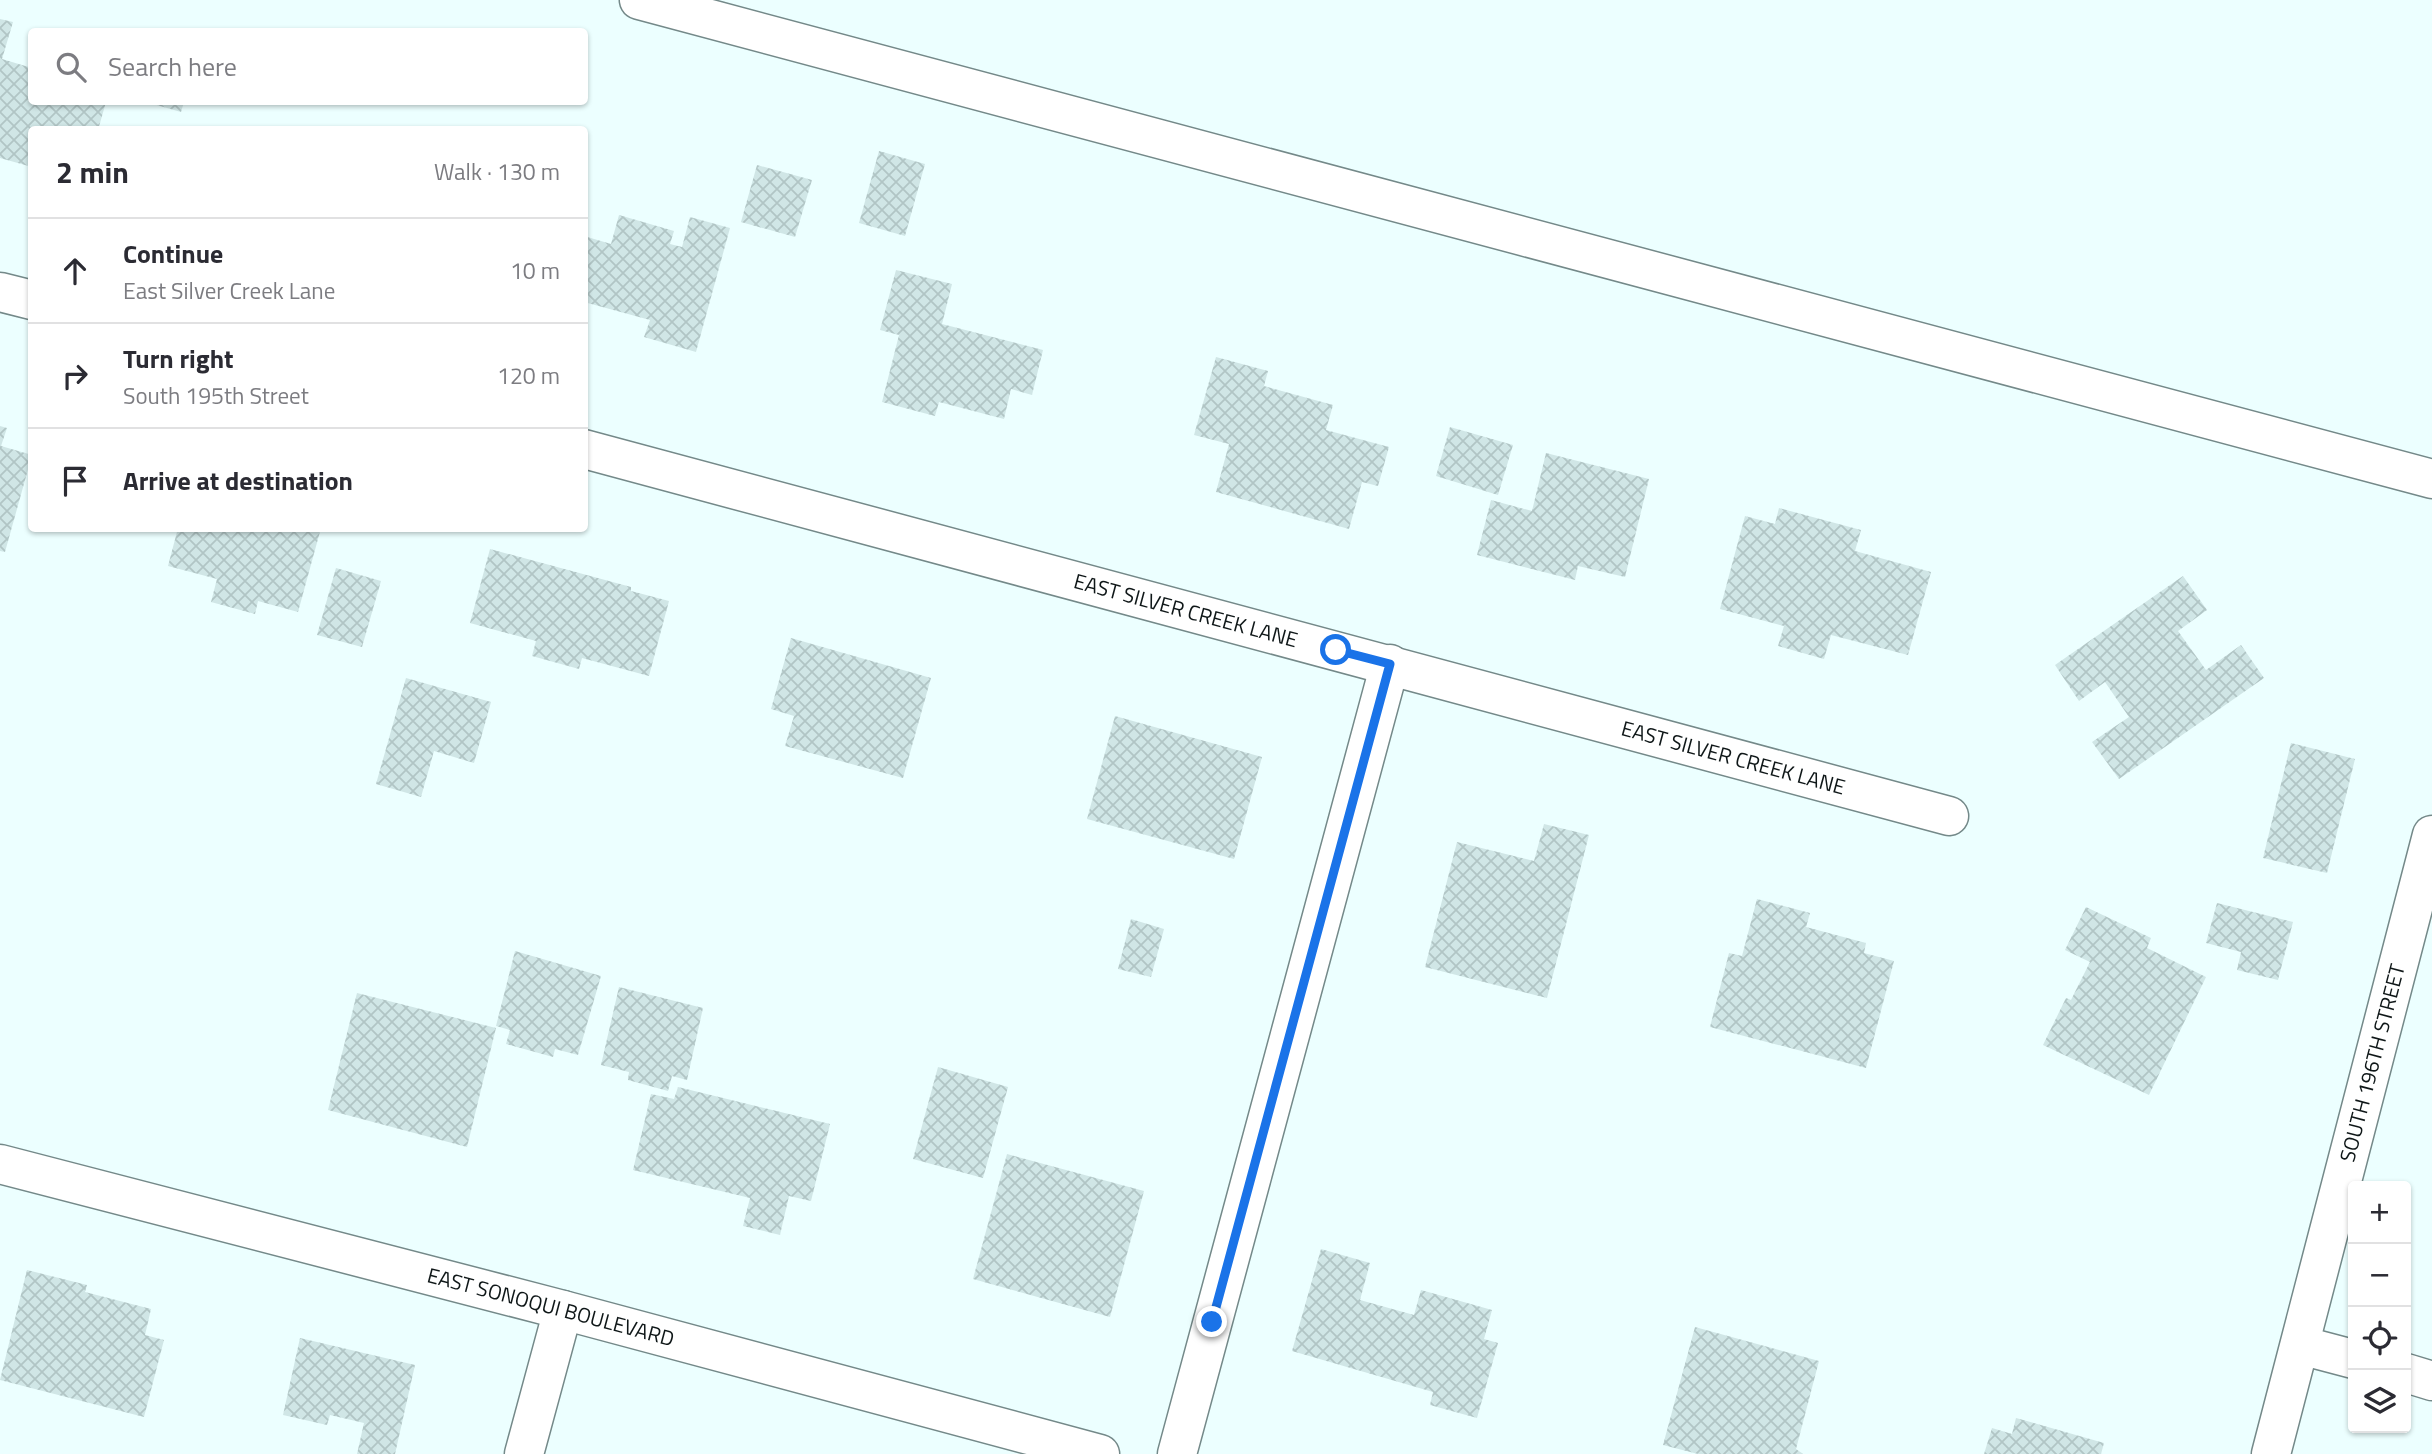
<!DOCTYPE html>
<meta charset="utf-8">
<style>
body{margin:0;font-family:"Titillium Web",sans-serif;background:#f2f2f3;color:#2b2b33}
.controls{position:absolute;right:21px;bottom:21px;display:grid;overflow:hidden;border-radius:7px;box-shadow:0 2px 5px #0004}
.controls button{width:63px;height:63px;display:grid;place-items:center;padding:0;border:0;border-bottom:2px solid #e1e1e2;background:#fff;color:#2b2b33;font:35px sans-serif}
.stop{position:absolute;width:21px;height:21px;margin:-16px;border:5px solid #1a73e8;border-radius:50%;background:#fff}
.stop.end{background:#1a73e8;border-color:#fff;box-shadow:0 2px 7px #0008}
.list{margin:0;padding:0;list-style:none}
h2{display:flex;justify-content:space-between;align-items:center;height:91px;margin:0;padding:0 28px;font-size:30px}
h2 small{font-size:23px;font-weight:400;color:#7c7c81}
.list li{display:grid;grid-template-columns:46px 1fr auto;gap:21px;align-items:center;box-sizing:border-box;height:105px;padding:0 28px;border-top:2px solid #e1e1e2}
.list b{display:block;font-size:26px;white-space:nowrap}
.list p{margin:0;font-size:23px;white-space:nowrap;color:#7c7c81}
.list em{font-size:23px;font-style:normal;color:#7c7c81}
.icon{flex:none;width:38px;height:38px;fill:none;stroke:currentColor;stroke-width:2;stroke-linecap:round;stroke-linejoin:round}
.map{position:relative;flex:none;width:2432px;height:1454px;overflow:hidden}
.search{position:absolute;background:#fff;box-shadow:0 2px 5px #0004;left:28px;top:28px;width:560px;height:77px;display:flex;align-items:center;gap:18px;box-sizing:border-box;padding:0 24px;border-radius:7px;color:#7c7c81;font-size:26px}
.panel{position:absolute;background:#fff;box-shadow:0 2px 5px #0004;left:28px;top:126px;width:560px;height:406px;border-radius:7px}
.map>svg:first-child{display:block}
</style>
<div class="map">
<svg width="2432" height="1454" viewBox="0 0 2432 1454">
<defs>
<pattern id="building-cross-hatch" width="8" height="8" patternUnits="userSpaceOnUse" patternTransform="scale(1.75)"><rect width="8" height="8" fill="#d0e6e6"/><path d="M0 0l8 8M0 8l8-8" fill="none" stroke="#b1c5c5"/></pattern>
</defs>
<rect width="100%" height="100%" fill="#ecffff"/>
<g fill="url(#building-cross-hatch)">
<polygon points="0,19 13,22 2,59 32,68 32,102 106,102 98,130 32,130 32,167 0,158"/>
<polygon points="146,102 184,102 181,112"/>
<polygon points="879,151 925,164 905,236 859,223"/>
<polygon points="757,165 812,180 795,237 741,222"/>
<polygon points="619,215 674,231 670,244 682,247 690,217 730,228 696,352 644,337 650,320 584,302 584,236 611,244"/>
<polygon points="896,270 952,284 942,324 1043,350 1032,395 1011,389 1004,419 939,402 935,416 882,402 899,335 880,330"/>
<polygon points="1216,357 1268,371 1264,386 1333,405 1326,430 1389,447 1378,486 1362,482 1349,529 1216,492 1229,444 1194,435"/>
<polygon points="0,426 7,428 1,446 32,455 5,552 0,551"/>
<polygon points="1450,427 1513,445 1498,495 1436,476"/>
<polygon points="1546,453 1649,479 1625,577 1578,566 1575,580 1477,555 1491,500 1532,511"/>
<polygon points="1779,508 1861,530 1855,551 1931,572 1908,655 1831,635 1824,659 1778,646 1784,626 1720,609 1745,516 1775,524"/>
<polygon points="178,528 321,528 298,612 258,601 255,614 211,602 217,579 168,566"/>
<polygon points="490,549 631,587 631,591 669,601 649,676 582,658 579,669 532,656 536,641 470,623"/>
<polygon points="336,568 381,581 362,647 317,635"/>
<polygon points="2183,576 2207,610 2178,631 2206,670 2241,645 2264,678 2119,779 2092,742 2129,717 2105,682 2079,701 2055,665"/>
<polygon points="791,638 931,678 903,778 785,746 794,716 771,709"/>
<polygon points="406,678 491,702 474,763 434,751 421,797 376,784"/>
<polygon points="1115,716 1262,757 1234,859 1087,819"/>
<polygon points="2291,743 2355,759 2327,873 2263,858"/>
<polygon points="1544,824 1589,835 1547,998 1425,967 1457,842 1534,861"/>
<polygon points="1757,899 1810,913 1806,927 1866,943 1864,953 1894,961 1866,1068 1710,1027 1729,953 1742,956"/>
<polygon points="2217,903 2293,922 2278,980 2237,970 2241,952 2206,943"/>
<polygon points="2086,907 2151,938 2147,948 2206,977 2149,1095 2043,1045 2066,998 2071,1000 2090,962 2065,950"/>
<polygon points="1131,919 1164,929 1151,977 1118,969"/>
<polygon points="515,951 601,976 578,1055 555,1049 553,1057 506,1044 510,1030 496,1026"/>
<polygon points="619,987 703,1008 687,1080 672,1076 668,1091 628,1080 629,1072 601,1065"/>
<polygon points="357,993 496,1028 467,1147 328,1110"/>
<polygon points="938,1067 1008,1087 983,1178 913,1159"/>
<polygon points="678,1087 830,1124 811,1201 789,1196 780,1235 743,1226 750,1198 633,1170 651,1094 674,1099"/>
<polygon points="1007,1154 1144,1191 1110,1317 973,1279"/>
<polygon points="1321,1249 1370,1263 1360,1300 1414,1315 1421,1290 1492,1310 1484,1339 1498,1343 1477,1418 1430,1405 1433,1392 1292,1351"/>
<polygon points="27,1270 87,1285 85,1292 151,1309 145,1335 164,1340 144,1417 0,1380"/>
<polygon points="1695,1327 1819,1361 1796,1449 1803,1454 1698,1454 1663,1445"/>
<polygon points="300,1338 415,1365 395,1454 357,1454 364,1423 330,1415 327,1425 283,1415"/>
<polygon points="2016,1418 2104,1443 2101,1454 1984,1454 1992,1428 2012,1434"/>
</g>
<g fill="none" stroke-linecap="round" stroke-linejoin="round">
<g stroke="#748989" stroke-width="41">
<g id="minor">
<polyline points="639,0 2432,479"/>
<polyline points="0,292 32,300"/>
<path id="s1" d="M584,449L1949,816"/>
<path id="s2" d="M0,1164L563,1310L1100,1454"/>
<polyline points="2300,1345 2353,1359"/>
<polyline points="2406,1373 2432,1381"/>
<polyline points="524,1454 563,1310"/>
<polyline points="1177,1454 1390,664"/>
<path id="s3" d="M2271,1454L2432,835"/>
</g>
</g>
<use href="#minor" stroke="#fff" stroke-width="38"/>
</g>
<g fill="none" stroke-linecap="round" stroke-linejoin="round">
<polyline stroke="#1a73e8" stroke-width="9" points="1212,1322 1390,664 1336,650"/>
</g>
<g text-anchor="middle" stroke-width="5" stroke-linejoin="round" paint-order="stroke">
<g font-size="21" fill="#0f1718" stroke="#fff">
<text dy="7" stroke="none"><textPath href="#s1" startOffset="623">EAST SILVER CREEK LANE</textPath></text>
<text dy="7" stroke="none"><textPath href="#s1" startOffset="1190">EAST SILVER CREEK LANE</textPath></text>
<text dy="7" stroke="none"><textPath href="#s3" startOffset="404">SOUTH 196TH STREET</textPath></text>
<text dy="7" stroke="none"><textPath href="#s2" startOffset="569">EAST SONOQUI BOULEVARD</textPath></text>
</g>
</g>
</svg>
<div class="controls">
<button>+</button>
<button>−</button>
<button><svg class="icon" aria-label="locate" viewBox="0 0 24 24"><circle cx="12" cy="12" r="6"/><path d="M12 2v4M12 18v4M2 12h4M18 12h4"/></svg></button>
<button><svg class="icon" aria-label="layers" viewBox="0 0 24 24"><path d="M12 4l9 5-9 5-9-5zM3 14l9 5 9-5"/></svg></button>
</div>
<div class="stop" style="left:1336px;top:650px"></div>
<div class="stop end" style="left:1212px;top:1322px"></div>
<div class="search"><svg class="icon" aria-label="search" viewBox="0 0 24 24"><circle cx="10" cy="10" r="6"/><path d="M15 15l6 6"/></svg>Search here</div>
<section class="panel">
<h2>2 min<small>Walk · 130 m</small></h2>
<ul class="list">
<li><svg class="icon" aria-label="ahead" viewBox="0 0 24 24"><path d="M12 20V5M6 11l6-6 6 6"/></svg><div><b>Continue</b><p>East Silver Creek Lane</p></div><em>10 m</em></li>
<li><svg class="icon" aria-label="right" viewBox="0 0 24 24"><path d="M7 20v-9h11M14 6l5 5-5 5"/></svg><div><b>Turn right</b><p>South 195th Street</p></div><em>120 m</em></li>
<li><svg class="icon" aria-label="arrive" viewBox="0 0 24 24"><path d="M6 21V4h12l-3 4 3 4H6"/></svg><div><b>Arrive at destination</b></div></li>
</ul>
</section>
</div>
